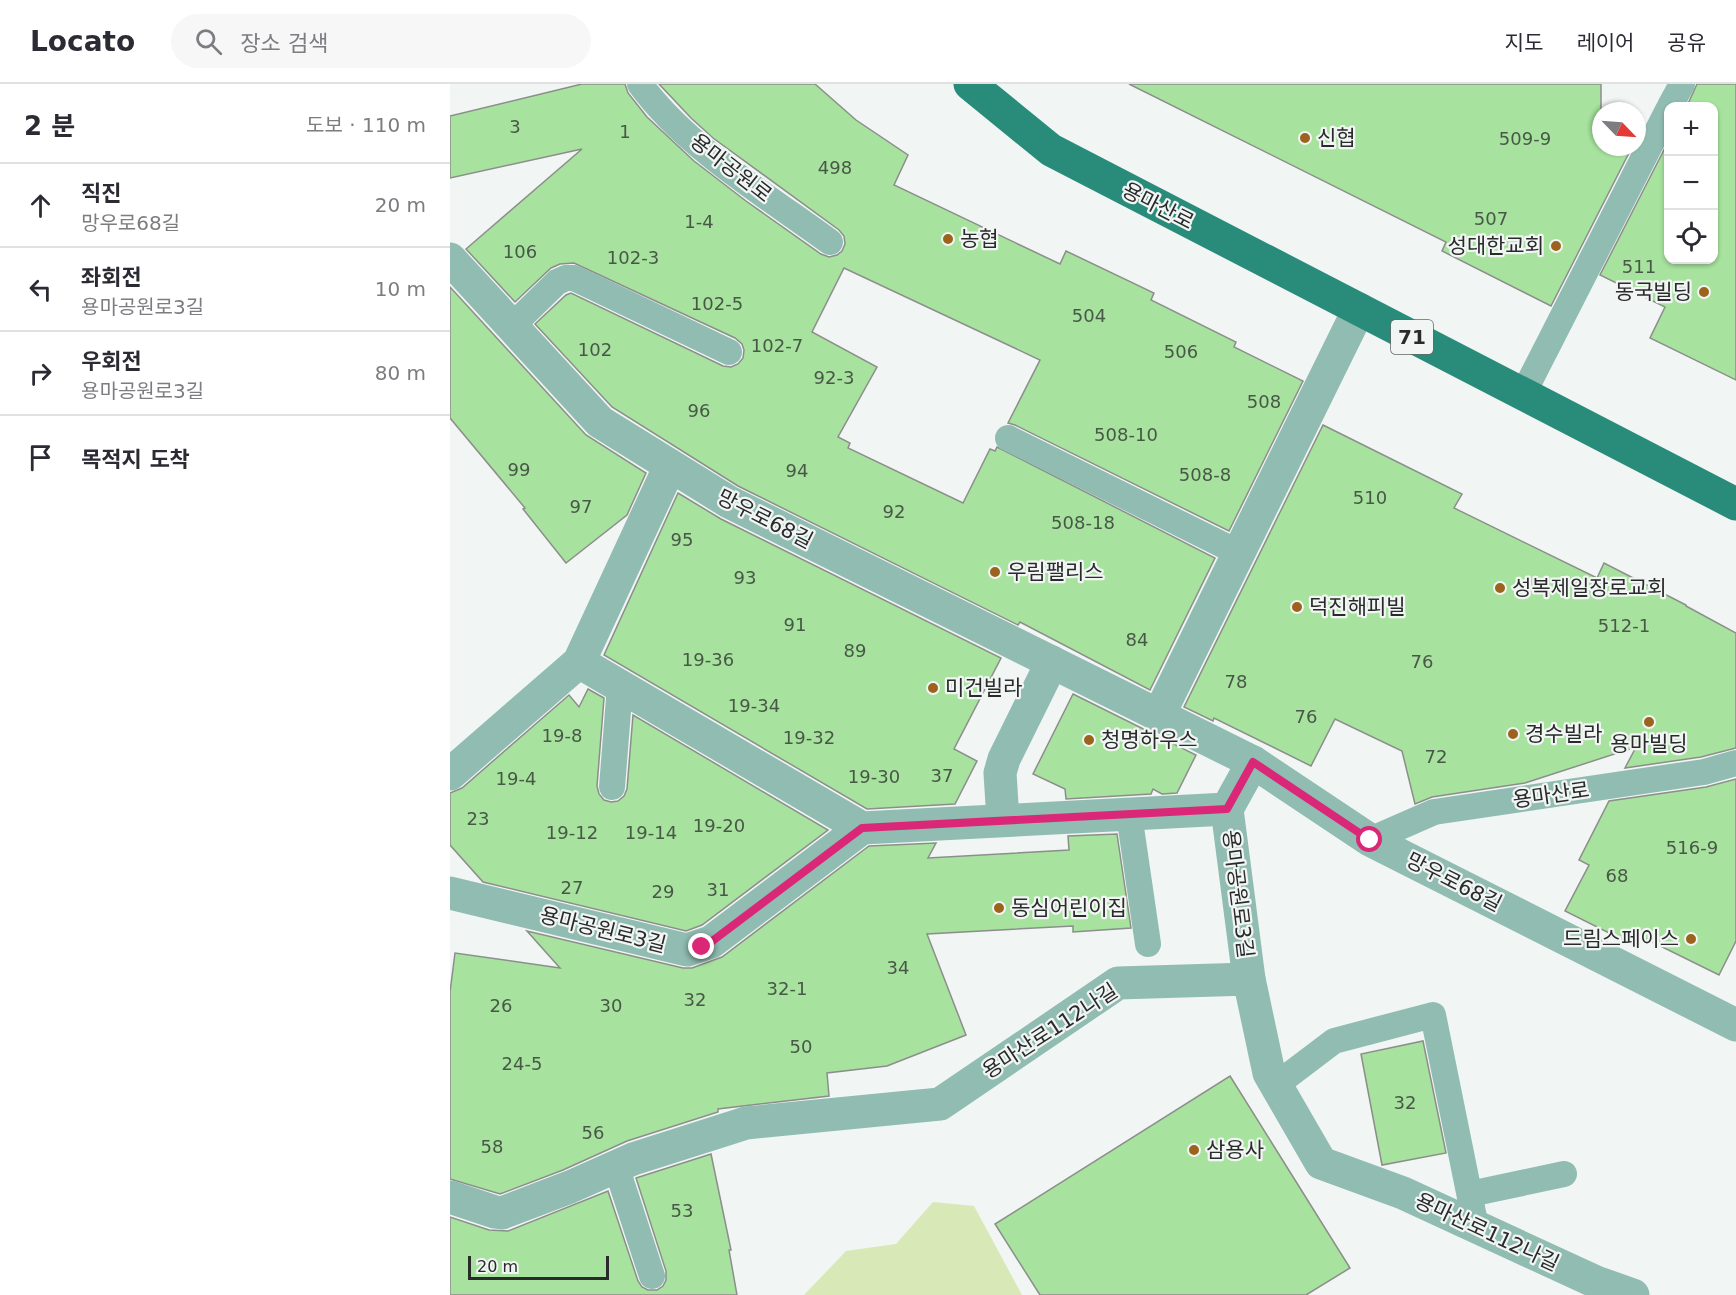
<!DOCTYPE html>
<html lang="ko">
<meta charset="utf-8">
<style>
body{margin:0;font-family:"DejaVu Sans","Noto Sans KR",sans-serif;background:#f7f7f7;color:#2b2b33}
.controls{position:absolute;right:18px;top:18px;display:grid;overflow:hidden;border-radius:12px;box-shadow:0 2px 4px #0004}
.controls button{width:54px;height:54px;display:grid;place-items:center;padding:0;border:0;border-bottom:2px solid #e1e1e2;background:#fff;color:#2b2b33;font:30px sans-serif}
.compass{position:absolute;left:1142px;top:18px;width:54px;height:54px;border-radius:50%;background:#fff;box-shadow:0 2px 4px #0004;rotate:115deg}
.scale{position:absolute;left:18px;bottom:15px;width:141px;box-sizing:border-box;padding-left:6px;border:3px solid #292a2a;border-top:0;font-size:16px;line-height:21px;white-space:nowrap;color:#292a2a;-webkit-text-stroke:4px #f1f5f3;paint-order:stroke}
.stop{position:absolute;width:18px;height:18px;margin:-14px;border:4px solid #db2777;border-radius:50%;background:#fff}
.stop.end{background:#db2777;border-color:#fff;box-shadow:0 2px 6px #0008}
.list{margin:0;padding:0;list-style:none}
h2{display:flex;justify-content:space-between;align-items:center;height:78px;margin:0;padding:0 24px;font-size:26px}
h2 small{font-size:20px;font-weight:400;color:#7c7c81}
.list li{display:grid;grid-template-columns:39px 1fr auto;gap:18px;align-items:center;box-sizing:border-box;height:84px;padding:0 24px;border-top:2px solid #e1e1e2}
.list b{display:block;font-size:22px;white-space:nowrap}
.list p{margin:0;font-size:20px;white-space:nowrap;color:#7c7c81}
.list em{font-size:20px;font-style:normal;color:#7c7c81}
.icon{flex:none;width:33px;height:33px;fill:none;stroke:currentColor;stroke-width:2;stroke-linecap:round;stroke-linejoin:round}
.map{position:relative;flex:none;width:1286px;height:1211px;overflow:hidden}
header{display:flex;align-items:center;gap:36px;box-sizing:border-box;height:84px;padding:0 30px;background:#fff;border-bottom:2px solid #e1e1e2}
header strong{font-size:28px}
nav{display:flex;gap:33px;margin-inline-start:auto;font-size:21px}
.search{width:420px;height:54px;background:#f7f7f7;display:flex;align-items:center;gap:15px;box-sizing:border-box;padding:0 21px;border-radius:33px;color:#7c7c81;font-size:22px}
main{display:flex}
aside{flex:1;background:#fff}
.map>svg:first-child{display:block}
</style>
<header>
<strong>Locato</strong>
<div class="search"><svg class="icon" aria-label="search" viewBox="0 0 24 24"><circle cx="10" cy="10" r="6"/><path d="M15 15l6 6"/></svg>장소 검색</div>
<nav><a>지도</a><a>레이어</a><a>공유</a></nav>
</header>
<main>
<aside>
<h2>2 분<small>도보 · 110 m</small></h2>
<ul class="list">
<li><svg class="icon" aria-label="ahead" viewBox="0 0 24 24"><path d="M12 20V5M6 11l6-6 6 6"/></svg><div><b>직진</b><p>망우로68길</p></div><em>20 m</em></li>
<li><svg class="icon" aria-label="left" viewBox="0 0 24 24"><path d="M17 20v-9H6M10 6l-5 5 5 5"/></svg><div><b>좌회전</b><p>용마공원로3길</p></div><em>10 m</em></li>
<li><svg class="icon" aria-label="right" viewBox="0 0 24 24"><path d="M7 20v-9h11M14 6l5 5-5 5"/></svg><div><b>우회전</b><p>용마공원로3길</p></div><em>80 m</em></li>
<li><svg class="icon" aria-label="arrive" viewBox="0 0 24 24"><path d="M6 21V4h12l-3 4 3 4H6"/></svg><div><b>목적지 도착</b></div></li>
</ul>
</aside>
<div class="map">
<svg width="1286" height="1211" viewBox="0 0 1286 1211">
<rect width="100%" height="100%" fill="#f1f5f3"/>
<polygon fill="#d8e8b7" points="483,1118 524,1122 572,1211 354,1211 396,1167 446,1160"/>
<g fill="#a7e29e" stroke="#8c8e8b" stroke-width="1.5">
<polygon points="132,0 175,0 178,9 197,33 244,77 296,117 371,170 379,173 387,171 392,167 395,160 394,152 389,146 263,54 241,34 209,0 365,0 406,36 458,71 444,101 610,180 616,167 704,209 701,216 786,258 784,263 853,297 779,447 565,341 558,339 590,276 394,184 362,248 427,283 388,353 400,359 398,364 513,419 540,365 545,367 547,363 765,474 700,606 570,538 568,541 288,402 162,323 85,240 116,211 121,209 273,282 281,283 288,280 293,274 294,266 292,260 285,254 124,179 110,180 101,184 65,218 16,165 132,65 0,94 0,32"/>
<polygon points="679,0 1151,0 1151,63 1182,63 1101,222 992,167 996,158"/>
<polygon points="1247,0 1286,0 1286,296 1200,254 1215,223 1150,191 1218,58 1218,176 1263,176 1263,22 1237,22"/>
<polygon points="0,203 136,351 196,389 177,431 116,479 73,425 75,424 0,334"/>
<polygon points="873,341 1012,410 1004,424 1147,494 1154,479 1236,521 1236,522 1286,549 1286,664 1251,673 1175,684 1186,663 1075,699 982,713 965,720 952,667 885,635 861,682 764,634 763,637 734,623"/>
<polygon points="228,409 271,435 551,574 504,665 527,677 505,720 417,725 154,571"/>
<polygon points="138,605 154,614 147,702 149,710 154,716 161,718 168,717 174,712 177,705 183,631 378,746 252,841 236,847 33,798 0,761 0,709 12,704 119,611 129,623"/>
<polygon points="623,610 746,671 727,709 712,710 703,705 701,710 616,715 615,705 583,690"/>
<polygon points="1286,695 1286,857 1269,891 1180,847 1175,857 1115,827 1139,781 1129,776 1159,717 1256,703"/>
<polygon points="667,750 681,844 623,848 623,842 477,850 516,951 437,982 377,989 379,1012 268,1025 268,1028 177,1057 113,1086 50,1110 0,1095 0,908 5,869 110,884 77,847 233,884 242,884 272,873 419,762 486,759 478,774 619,766 618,752"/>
<polygon points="973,957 996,1069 932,1081 911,970"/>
<polygon points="780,992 900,1184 856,1211 590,1211 545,1140"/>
<polygon points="261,1070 281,1166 279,1166 287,1211 0,1211 0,1133 39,1146 58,1147 158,1107 188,1197 192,1203 198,1206 207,1206 213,1202 216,1196 216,1187 186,1094"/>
</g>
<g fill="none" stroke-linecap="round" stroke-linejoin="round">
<g stroke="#90bcb2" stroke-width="26">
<path d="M190,0C236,63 317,112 380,158"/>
<polyline points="1220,22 1232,0"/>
<polyline points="62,242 107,198 116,194 124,194 279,268"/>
<polyline points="1073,310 1218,26"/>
<polyline points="558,354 789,469"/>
<polyline points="162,703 170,602"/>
<polyline points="679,730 698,860"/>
<polyline points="920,756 984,728 1254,688 1286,679"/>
<polyline points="826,1001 884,957 983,931 1026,1143"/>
<polyline points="166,1082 202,1192"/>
<polyline points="1020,1110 1114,1090"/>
</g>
<g stroke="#90bcb2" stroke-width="33">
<polyline points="0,175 150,338 279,418 803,678 920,756 1286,941"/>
<polyline points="129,578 412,744"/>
<polyline points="709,631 909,225"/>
<polyline points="0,690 129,578 220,382"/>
<polyline points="777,725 799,895"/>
<polyline points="553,736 550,689 554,675 602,578"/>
<polyline points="0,809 237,866 261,858 412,744 777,725 803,678"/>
<polyline points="0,1113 45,1128 52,1129 120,1103 183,1075 296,1039 490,1020 668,899 799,895 819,989 871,1079 953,1109 1146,1198 1183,1211"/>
</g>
<polyline stroke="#298c7b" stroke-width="33" points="520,0 601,66 1286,420"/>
</g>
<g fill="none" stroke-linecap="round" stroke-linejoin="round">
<polyline stroke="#db2777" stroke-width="8" points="252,863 261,858 412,744 777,725 803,678 920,756"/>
</g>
<g fill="#9b631e" stroke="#f1f5f3" stroke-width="2">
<circle cx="855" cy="54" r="6"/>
<circle cx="498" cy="155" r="6"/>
<circle cx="1106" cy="162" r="6"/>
<circle cx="1254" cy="208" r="6"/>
<circle cx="545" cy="488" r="6"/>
<circle cx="1050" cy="504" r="6"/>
<circle cx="847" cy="523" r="6"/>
<circle cx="483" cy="604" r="6"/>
<circle cx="1199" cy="638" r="6"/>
<circle cx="1063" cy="650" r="6"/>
<circle cx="639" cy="656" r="6"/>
<circle cx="549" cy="824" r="6"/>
<circle cx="1241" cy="855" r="6"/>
<circle cx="744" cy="1066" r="6"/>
</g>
<g text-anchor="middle" stroke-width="4.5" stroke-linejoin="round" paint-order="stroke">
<g font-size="18" fill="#485847">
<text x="65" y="49">3</text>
<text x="175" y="54">1</text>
<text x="1075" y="61">509-9</text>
<text x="385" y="90">498</text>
<text x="1041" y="141">507</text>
<text x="249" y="144">1-4</text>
<text x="70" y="174">106</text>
<text x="183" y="180">102-3</text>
<text x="1189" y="189">511</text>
<text x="267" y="226">102-5</text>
<text x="639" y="238">504</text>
<text x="327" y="268">102-7</text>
<text x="145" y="272">102</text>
<text x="731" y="274">506</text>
<text x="384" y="300">92-3</text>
<text x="814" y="324">508</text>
<text x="249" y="333">96</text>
<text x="676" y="357">508-10</text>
<text x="69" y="392">99</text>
<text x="347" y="393">94</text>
<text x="755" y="397">508-8</text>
<text x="920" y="420">510</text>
<text x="131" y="429">97</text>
<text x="444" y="434">92</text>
<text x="633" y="445">508-18</text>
<text x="232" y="462">95</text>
<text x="295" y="500">93</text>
<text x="345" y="547">91</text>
<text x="1174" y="548">512-1</text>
<text x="687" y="562">84</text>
<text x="405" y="573">89</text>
<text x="258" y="582">19-36</text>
<text x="972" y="584">76</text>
<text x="786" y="604">78</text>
<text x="304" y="628">19-34</text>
<text x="856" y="639">76</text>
<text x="112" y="658">19-8</text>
<text x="359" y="660">19-32</text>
<text x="986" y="679">72</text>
<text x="492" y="698">37</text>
<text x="424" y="699">19-30</text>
<text x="66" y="701">19-4</text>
<text x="28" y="741">23</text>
<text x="269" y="748">19-20</text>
<text x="122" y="755">19-12</text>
<text x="201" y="755">19-14</text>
<text x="1242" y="770">516-9</text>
<text x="1167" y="798">68</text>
<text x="122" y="810">27</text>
<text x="268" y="812">31</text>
<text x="213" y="814">29</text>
<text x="448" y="890">34</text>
<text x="337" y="911">32-1</text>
<text x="245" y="922">32</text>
<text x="51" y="928">26</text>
<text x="161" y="928">30</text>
<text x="351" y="969">50</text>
<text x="72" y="986">24-5</text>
<text x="955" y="1025">32</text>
<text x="143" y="1055">56</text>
<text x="42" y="1069">58</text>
<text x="232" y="1133">53</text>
</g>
<rect fill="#f1f5f3" stroke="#656766" stroke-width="1.5" x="941" y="236" width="42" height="34" rx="4.5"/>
<g font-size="20" font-weight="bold" fill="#292a2a">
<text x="962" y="260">71</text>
</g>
<g font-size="21" fill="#292a2a" stroke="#f1f5f3" text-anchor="start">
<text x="867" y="61">신협</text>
<text x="510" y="162">농협</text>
<text x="1094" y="169" text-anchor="end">성대한교회</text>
<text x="1242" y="215" text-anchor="end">동국빌딩</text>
<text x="557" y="495">우림팰리스</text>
<text x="1062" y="511">성복제일장로교회</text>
<text x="859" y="530">덕진해피빌</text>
<text x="495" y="611">미건빌라</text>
<text x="1075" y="657">경수빌라</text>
<text x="651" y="663">청명하우스</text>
<text x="1199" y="667" text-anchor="middle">용마빌딩</text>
<text x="561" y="831">동심어린이집</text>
<text x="1229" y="862" text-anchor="end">드림스페이스</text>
<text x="756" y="1073">삼용사</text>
</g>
<g font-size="21" fill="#292a2a" stroke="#f1f5f3">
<text transform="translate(281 84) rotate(38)" y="7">용마공원로</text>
<text transform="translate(708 122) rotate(27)" y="7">용마산로</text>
<text transform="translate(315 435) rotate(27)" y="7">망우로68길</text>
<text transform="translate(1101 711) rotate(-8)" y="7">용마산로</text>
<text transform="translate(1004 798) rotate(27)" y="7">망우로68길</text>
<text transform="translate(788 810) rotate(83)" y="7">용마공원로3길</text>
<text transform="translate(153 846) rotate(14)" y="7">용마공원로3길</text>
<text transform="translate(600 947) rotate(-33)" y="7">용마산로112나길</text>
<text transform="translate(1037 1148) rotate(25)" y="7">용마산로112나길</text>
</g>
</g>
</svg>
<div class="controls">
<button>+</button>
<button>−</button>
<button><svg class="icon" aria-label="locate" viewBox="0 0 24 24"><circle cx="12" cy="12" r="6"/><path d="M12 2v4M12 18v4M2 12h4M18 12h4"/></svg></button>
</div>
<svg class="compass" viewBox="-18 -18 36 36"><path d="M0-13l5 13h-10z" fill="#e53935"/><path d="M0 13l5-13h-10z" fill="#7c7c81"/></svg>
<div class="scale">20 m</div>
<div class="stop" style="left:920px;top:756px"></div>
<div class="stop end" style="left:252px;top:863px"></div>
</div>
</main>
